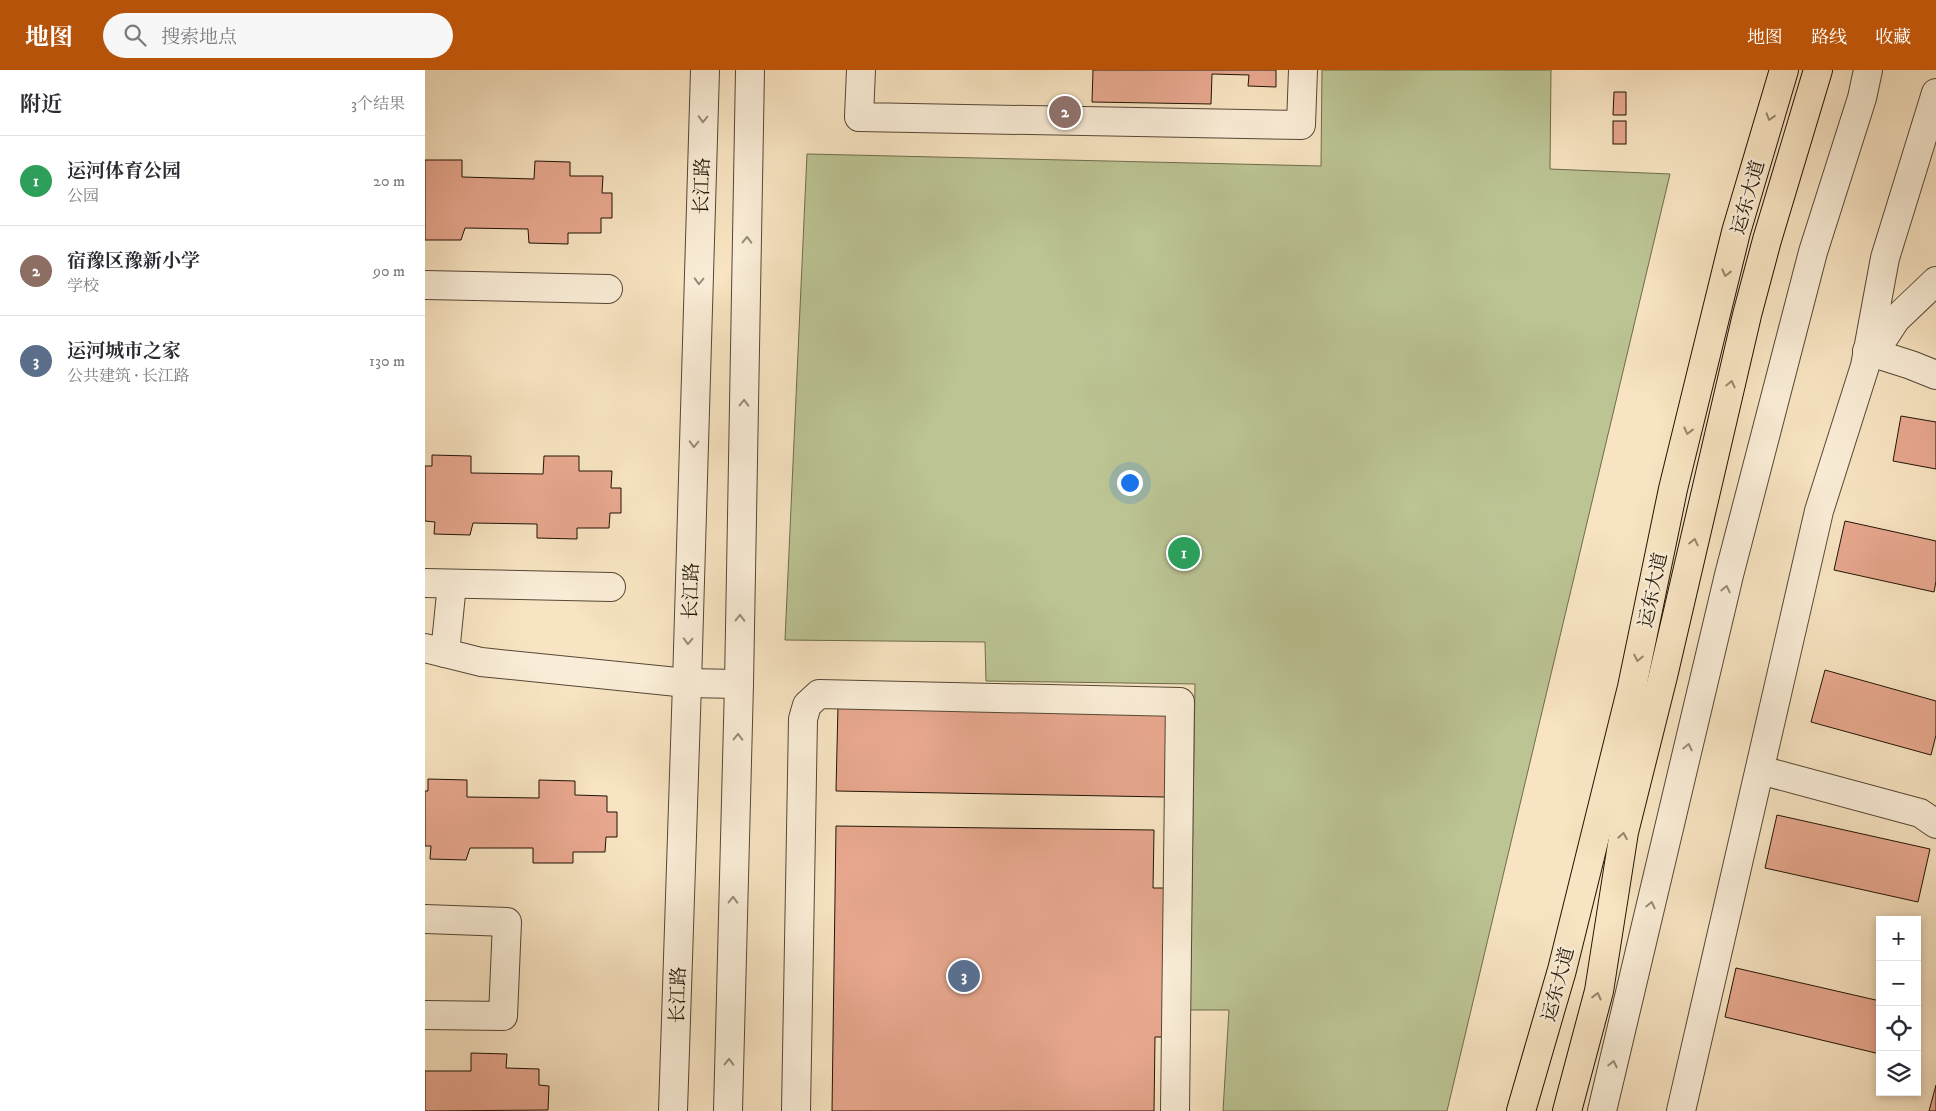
<!DOCTYPE html>
<html lang="zh">
<meta charset="utf-8">
<style>
body{margin:0;font-family:"IM FELL DW Pica","Noto Serif SC",serif;background:#f7f7f7;color:#2b2b33}
.controls{position:absolute;right:15px;bottom:15px;display:grid;overflow:hidden;border-radius:0px;box-shadow:0 2px 8px #0003}
.controls button{width:45px;height:45px;display:grid;place-items:center;padding:0;border:0;border-bottom:1px solid #e1e1e2;background:#fff;color:#2b2b33;font:25px sans-serif}
.you{position:absolute;left:704px;top:412px;width:18px;height:18px;margin:-12px;border:4px solid #fff;border-radius:50%;background:#1a73e8;box-shadow:0 0 0 8px #1a73e833}
.badge{display:grid;place-items:center;width:32px;height:32px;border-radius:50%;background:#b45309;color:#fff;font-size:16px;font-weight:700}
.pin{position:absolute;translate:-50% -50%;border:2px solid #fff;box-shadow:0 1px 5px #0006}
.list{margin:0;padding:0;list-style:none}
h2{display:flex;justify-content:space-between;align-items:center;height:65px;margin:0;padding:0 20px;font-size:21px}
h2 small{font-size:16px;font-weight:400;color:#7c7c81}
.list li{display:grid;grid-template-columns:32px 1fr auto;gap:15px;align-items:center;box-sizing:border-box;height:90px;padding:0 20px;border-top:1px solid #e1e1e2}
.list b{display:block;font-size:19px;white-space:nowrap}
.list p{margin:0;font-size:16px;white-space:nowrap;color:#7c7c81}
.list em{font-size:16px;font-style:normal;color:#7c7c81}
.icon{flex:none;width:28px;height:28px;fill:none;stroke:currentColor;stroke-width:2;stroke-linecap:round;stroke-linejoin:round}
.map{position:relative;flex:none;width:1511px;height:1041px;overflow:hidden}
header{display:flex;align-items:center;gap:30px;box-sizing:border-box;height:70px;padding:0 25px;background:#b45309;color:#fff}
header strong{font-size:24px}
nav{display:flex;gap:28px;margin-inline-start:auto;font-size:18px}
.search{width:350px;height:45px;background:#f7f7f7;display:flex;align-items:center;gap:12px;box-sizing:border-box;padding:0 18px;border-radius:28px;color:#7c7c81;font-size:19px}
main{display:flex}
aside{flex:1;background:#fff}
.map>svg:first-child{display:block}
</style>
<header>
<strong>地图</strong>
<div class="search"><svg class="icon" aria-label="search" viewBox="0 0 24 24"><circle cx="10" cy="10" r="6"/><path d="M15 15l6 6"/></svg>搜索地点</div>
<nav><a>地图</a><a>路线</a><a>收藏</a></nav>
</header>
<main>
<aside>
<h2>附近<small>3个结果</small></h2>
<ul class="list">
<li><span class="badge" style="background:#2e9e5b">1</span><div><b>运河体育公园</b><p>公园</p></div><em>20 m</em></li>
<li><span class="badge" style="background:#8d6e63">2</span><div><b>宿豫区豫新小学</b><p>学校</p></div><em>90 m</em></li>
<li><span class="badge" style="background:#5c6f8a">3</span><div><b>运河城市之家</b><p>公共建筑 · 长江路</p></div><em>130 m</em></li>
</ul>
</aside>
<div class="map">
<svg width="1511" height="1041" viewBox="0 0 1511 1041">
<rect width="100%" height="100%" fill="#f8e4c2"/>
<filter id="stains"><feTurbulence type="fractalNoise" baseFrequency=".004" numOctaves="4"/><feColorMatrix values="0 0 0 0 .2 0 0 0 0 .09 0 0 0 0 .02 0 0 0 .5 -.17"/></filter>
<radialGradient id="worn" r=".72"><stop offset=".6" stop-color="#630" stop-opacity="0"/><stop offset="1" stop-color="#630" stop-opacity=".3"/></radialGradient>
<polygon fill="#bcc494" stroke="#6e6c4c" points="897,0 1126,0 1125,99 1245,104 1022,1041 798,1041 804,940 765,940 770,614 561,611 560,572 360,570 382,84 896,96"/>
<g fill="#e8a88f" stroke="#201305">
<polygon points="668,0 851,0 851,17 823,16 824,5 787,4 786,34 667,32"/>
<polygon points="1189,22 1201,22 1201,45 1188,45"/>
<rect x="1188" y="51" width="13" height="23"/>
<polygon points="0,90 37,90 37,107 109,109 110,91 145,92 145,106 178,106 177,123 187,123 187,148 176,148 176,163 143,163 143,174 104,173 103,159 40,158 36,170 0,170"/>
<polygon points="1476,346 1511,352 1511,399 1468,391"/>
<polygon points="7,385 46,386 46,403 118,404 119,386 154,386 154,401 187,401 186,418 196,418 196,443 185,443 184,458 152,458 152,469 112,468 112,454 48,453 45,465 9,464 10,452 0,451 0,396 7,396"/>
<polygon points="1420,451 1511,471 1511,511 1509,522 1409,500"/>
<polygon points="1400,600 1511,631 1511,665 1506,685 1386,652"/>
<polygon points="413,635 741,642 740,727 411,721"/>
<polygon points="3,709 42,710 42,727 114,728 114,710 150,711 150,725 182,726 182,742 192,742 192,767 181,767 180,782 148,782 148,793 108,793 108,778 45,778 41,790 5,789 6,776 0,776 0,721 3,721"/>
<polygon points="1352,745 1505,779 1493,832 1340,798"/>
<polygon points="411,756 729,760 728,818 744,818 742,967 730,967 729,1041 407,1041"/>
<polygon points="1311,898 1455,931 1455,984 1300,947"/>
<polygon points="46,983 82,984 81,998 114,999 114,1015 124,1016 123,1040 0,1041 0,1001 46,1001"/>
<polygon points="1511,1015 1511,1041 1504,1041"/>
</g>
<g fill="none" stroke-linecap="round" stroke-linejoin="round">
<g stroke="#564734" stroke-width="30">
<g id="minor">
<polyline points="436,0 434,47 876,55 878,0"/>
<polyline points="0,215 183,219"/>
<polyline points="1442,281 1486,295 1511,305"/>
<polyline points="1448,284 1471,249 1511,211"/>
<polyline points="0,513 186,517"/>
<polyline points="0,578 56,592 262,613 314,614"/>
<polyline points="20,583 27,514"/>
<polyline points="1335,700 1495,743 1511,754"/>
<polyline points="0,849 82,852 78,946 0,945"/>
<polyline points="248,1041 262,613 280,0"/>
<polyline points="303,1041 314,614 325,0"/>
<polyline points="371,1041 378,649 382,635 394,624 755,632 750,1041"/>
<polyline points="1177,1041 1304,505 1388,182 1437,28 1443,0"/>
<polyline points="1256,1041 1394,441 1440,296 1460,188 1511,23"/>
</g>
</g>
<g stroke="#201305" stroke-width="30">
<g id="major">
<polyline points="1096,1041 1137,900 1207,617 1248,419 1311,162 1359,0"/>
<polyline points="1142,1041 1174,921 1199,762 1238,606 1322,245 1342,170 1393,0"/>
</g>
</g>
<use href="#minor" stroke="#faedd7" stroke-width="28"/>
<use href="#major" stroke="#f8e4c2" stroke-width="28"/>
</g>
<defs><path id="oneway-chevron" d="M-2-3.5L2.5 0L-2 3.5" fill="none" stroke-width="1.6" stroke-linecap="round" stroke-linejoin="round" transform="scale(1.25)"/></defs>
<g stroke="#97866d">
<use href="#oneway-chevron" transform="translate(1345 47) rotate(107)"/>
<use href="#oneway-chevron" transform="translate(1301 203) rotate(104)"/>
<use href="#oneway-chevron" transform="translate(1306 314) rotate(-77)"/>
<use href="#oneway-chevron" transform="translate(1263 361) rotate(104)"/>
<use href="#oneway-chevron" transform="translate(1269 472) rotate(-77)"/>
<use href="#oneway-chevron" transform="translate(1213 588) rotate(102)"/>
<use href="#oneway-chevron" transform="translate(1198 766) rotate(-80)"/>
<use href="#oneway-chevron" transform="translate(1172 926) rotate(-76)"/>
</g>
<g stroke="#988b78">
<use href="#oneway-chevron" transform="translate(278 49) rotate(92)"/>
<use href="#oneway-chevron" transform="translate(322 170) rotate(-89)"/>
<use href="#oneway-chevron" transform="translate(274 211) rotate(92)"/>
<use href="#oneway-chevron" transform="translate(319 333) rotate(-89)"/>
<use href="#oneway-chevron" transform="translate(269 374) rotate(92)"/>
<use href="#oneway-chevron" transform="translate(1301 519) rotate(-77)"/>
<use href="#oneway-chevron" transform="translate(315 548) rotate(-89)"/>
<use href="#oneway-chevron" transform="translate(263 571) rotate(92)"/>
<use href="#oneway-chevron" transform="translate(313 667) rotate(-89)"/>
<use href="#oneway-chevron" transform="translate(1263 677) rotate(-77)"/>
<use href="#oneway-chevron" transform="translate(308 830) rotate(-89)"/>
<use href="#oneway-chevron" transform="translate(1226 835) rotate(-77)"/>
<use href="#oneway-chevron" transform="translate(304 992) rotate(-89)"/>
<use href="#oneway-chevron" transform="translate(1188 994) rotate(-77)"/>
</g>
<g text-anchor="middle" stroke-width="5" stroke-linejoin="round" paint-order="stroke">
<g font-size="19" fill="#201305" stroke="#faedd7">
<text transform="translate(276 116) rotate(-88)" y="7">长江路</text>
<text transform="translate(1322 127) rotate(-74)" y="7">运东大道</text>
<text transform="translate(1227 520) rotate(-78)" y="7">运东大道</text>
<text transform="translate(265 521) rotate(-88)" y="7">长江路</text>
<text transform="translate(1132 914) rotate(-75)" y="7">运东大道</text>
<text transform="translate(252 925) rotate(-88)" y="7">长江路</text>
</g>
</g>
<rect width="100%" height="100%" filter="url(#stains)"/>
<rect width="100%" height="100%" fill="url(#worn)"/>
</svg>
<div class="controls">
<button>+</button>
<button>−</button>
<button><svg class="icon" aria-label="locate" viewBox="0 0 24 24"><circle cx="12" cy="12" r="6"/><path d="M12 2v4M12 18v4M2 12h4M18 12h4"/></svg></button>
<button><svg class="icon" aria-label="layers" viewBox="0 0 24 24"><path d="M12 4l9 5-9 5-9-5zM3 14l9 5 9-5"/></svg></button>
</div>
<div class="you"></div>
<div class="pin badge" style="left:759px;top:483px;background:#2e9e5b">1</div>
<div class="pin badge" style="left:640px;top:42px;background:#8d6e63">2</div>
<div class="pin badge" style="left:539px;top:906px;background:#5c6f8a">3</div>
</div>
</main>
